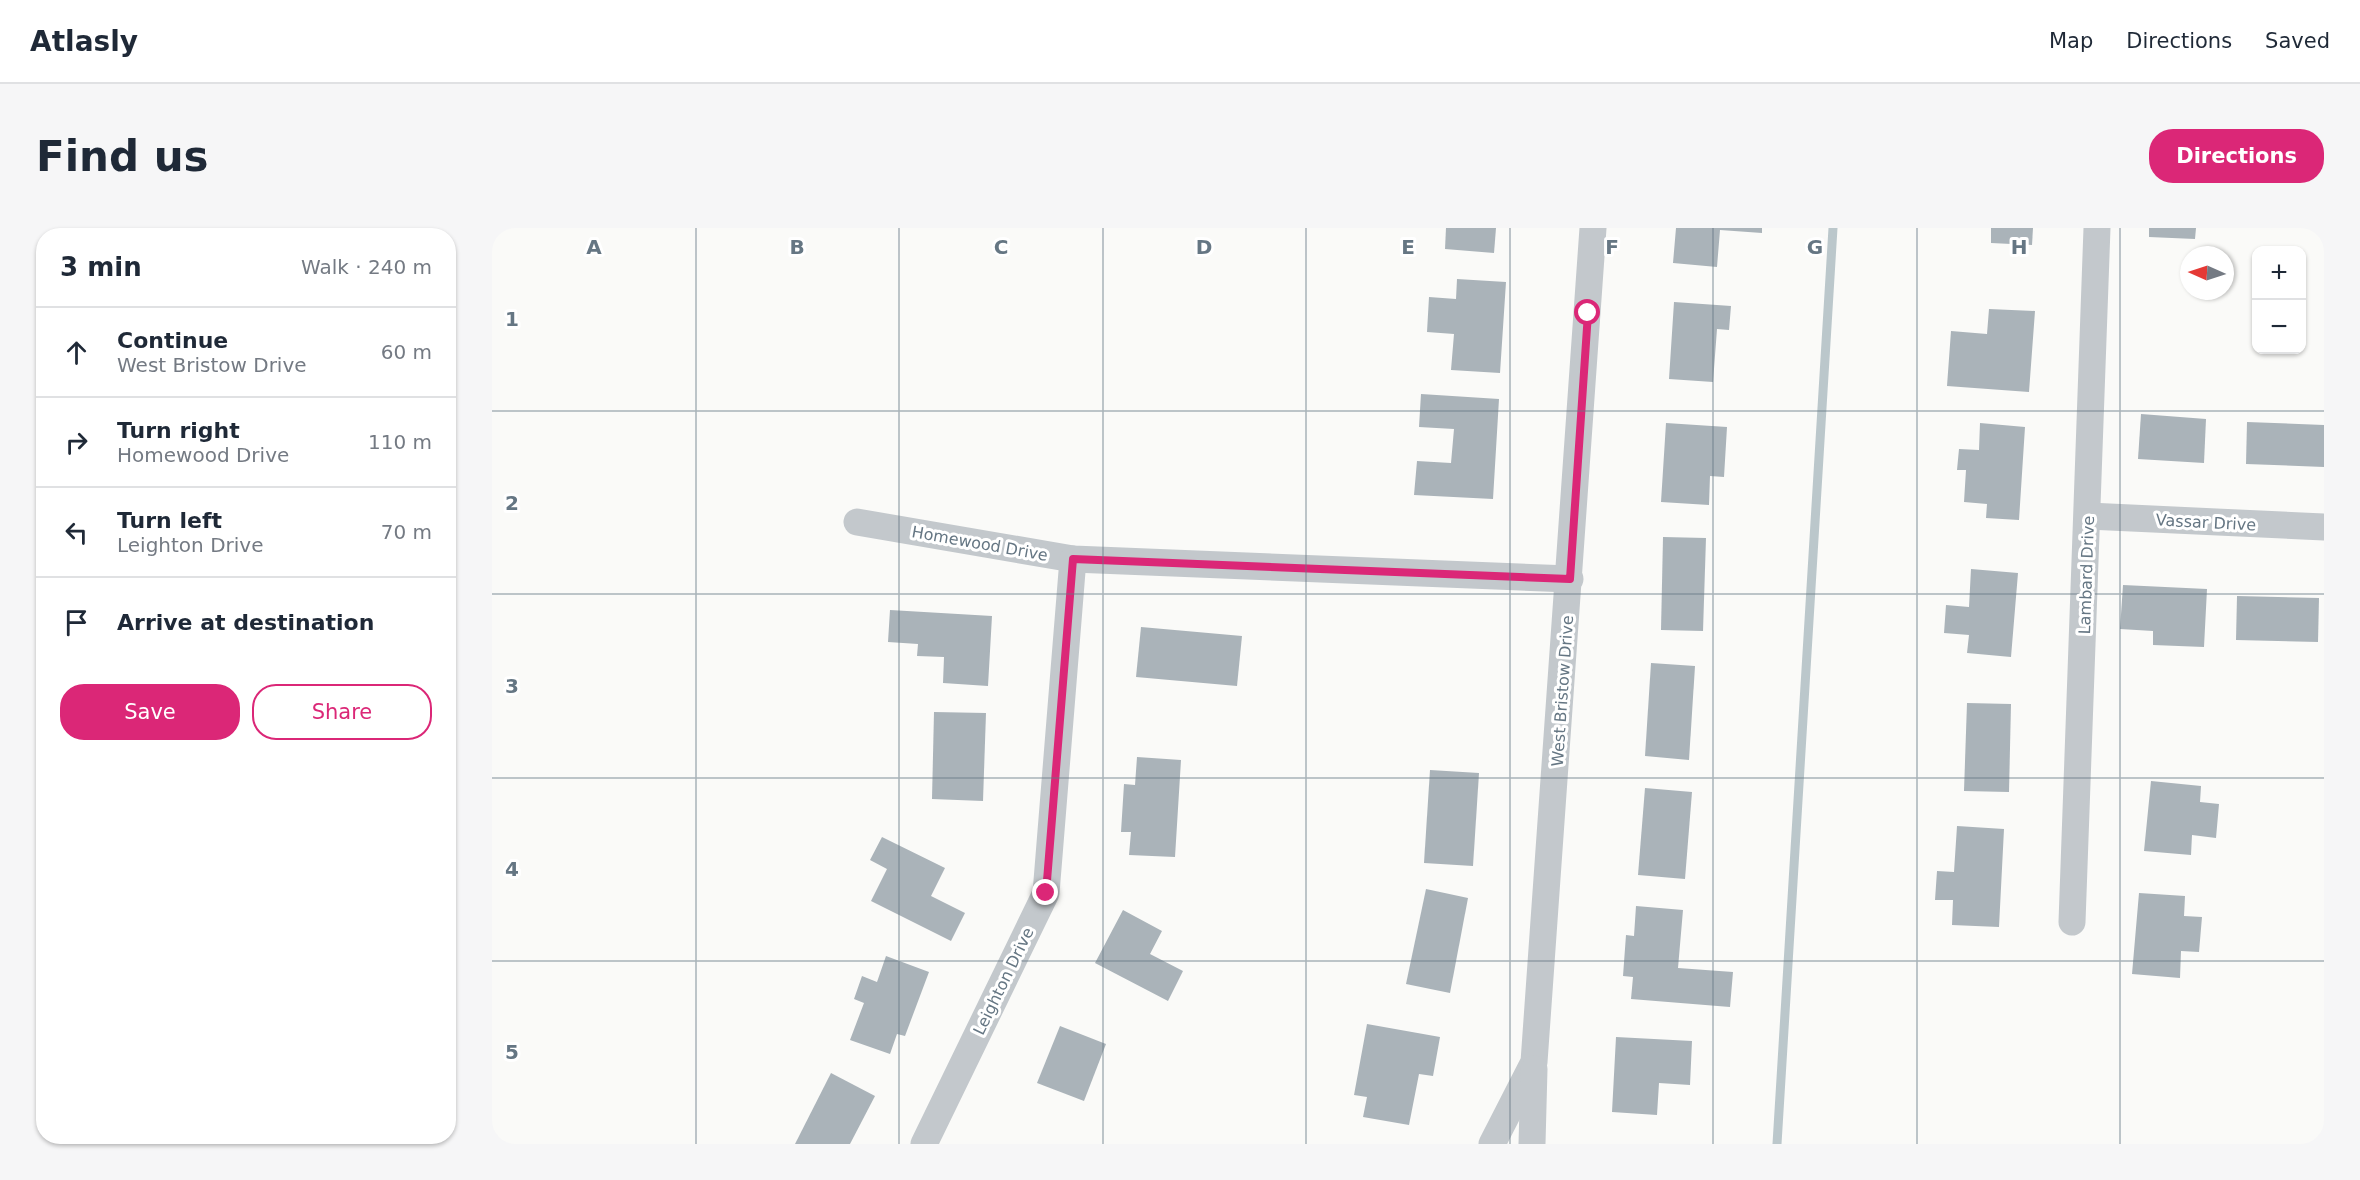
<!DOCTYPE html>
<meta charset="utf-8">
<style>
body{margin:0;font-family:"DejaVu Sans",sans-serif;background:#f6f6f7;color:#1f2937}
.controls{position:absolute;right:18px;top:18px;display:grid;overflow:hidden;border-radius:12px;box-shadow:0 2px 4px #0004}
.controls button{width:54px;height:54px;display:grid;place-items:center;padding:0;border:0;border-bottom:2px solid #e0e1e3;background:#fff;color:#1f2937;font:30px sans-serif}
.compass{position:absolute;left:1688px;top:18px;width:54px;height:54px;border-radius:50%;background:#fff;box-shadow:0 2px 4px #0004;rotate:273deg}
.stop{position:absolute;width:18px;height:18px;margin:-14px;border:4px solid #db2777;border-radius:50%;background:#fff}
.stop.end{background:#db2777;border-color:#fff;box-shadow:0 2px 6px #0008}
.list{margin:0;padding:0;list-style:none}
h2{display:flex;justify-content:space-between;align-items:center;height:78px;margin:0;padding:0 24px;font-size:26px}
h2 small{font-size:20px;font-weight:400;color:#747a83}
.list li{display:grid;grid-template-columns:39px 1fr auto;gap:18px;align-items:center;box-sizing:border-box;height:90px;padding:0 24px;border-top:2px solid #e0e1e3}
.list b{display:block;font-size:22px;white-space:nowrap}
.list p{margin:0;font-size:20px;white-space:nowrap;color:#747a83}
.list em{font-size:20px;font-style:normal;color:#747a83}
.actions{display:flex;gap:12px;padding:18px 24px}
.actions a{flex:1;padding:14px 0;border:2px solid #db2777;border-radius:24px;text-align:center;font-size:21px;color:#db2777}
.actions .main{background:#db2777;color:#fff}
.icon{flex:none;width:33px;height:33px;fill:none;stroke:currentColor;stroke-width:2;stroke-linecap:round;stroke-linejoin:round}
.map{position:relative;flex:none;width:1832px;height:916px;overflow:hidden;border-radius:24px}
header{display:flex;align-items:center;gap:36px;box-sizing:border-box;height:84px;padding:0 30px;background:#fff;border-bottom:2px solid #e0e1e3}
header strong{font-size:28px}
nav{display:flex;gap:33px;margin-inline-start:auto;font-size:21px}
.intro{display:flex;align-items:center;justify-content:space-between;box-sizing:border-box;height:144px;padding:0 36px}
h1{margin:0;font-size:42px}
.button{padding:15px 27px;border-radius:24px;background:#db2777;color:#fff;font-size:21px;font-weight:700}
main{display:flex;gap:36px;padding:0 36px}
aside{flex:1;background:#fff;border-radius:24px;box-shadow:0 2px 4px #0004}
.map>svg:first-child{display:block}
</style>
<header>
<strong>Atlasly</strong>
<nav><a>Map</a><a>Directions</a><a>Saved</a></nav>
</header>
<div class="intro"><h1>Find us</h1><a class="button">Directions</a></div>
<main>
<aside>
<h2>3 min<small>Walk · 240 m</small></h2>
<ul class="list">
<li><svg class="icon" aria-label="ahead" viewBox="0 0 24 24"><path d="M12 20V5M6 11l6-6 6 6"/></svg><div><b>Continue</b><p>West Bristow Drive</p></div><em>60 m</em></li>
<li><svg class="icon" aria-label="right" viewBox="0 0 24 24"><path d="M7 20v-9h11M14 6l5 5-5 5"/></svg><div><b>Turn right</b><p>Homewood Drive</p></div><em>110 m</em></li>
<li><svg class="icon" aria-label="left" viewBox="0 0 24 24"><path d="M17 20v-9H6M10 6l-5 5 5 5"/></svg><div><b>Turn left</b><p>Leighton Drive</p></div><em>70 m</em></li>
<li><svg class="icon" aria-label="arrive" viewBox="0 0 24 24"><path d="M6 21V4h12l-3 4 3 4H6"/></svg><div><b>Arrive at destination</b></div></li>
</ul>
<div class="actions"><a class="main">Save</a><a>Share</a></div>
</aside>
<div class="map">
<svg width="1832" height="916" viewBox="0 0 1832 916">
<rect width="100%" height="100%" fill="#fafaf8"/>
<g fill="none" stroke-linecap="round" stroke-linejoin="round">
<polyline stroke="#bbc7cb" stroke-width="9" points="1285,916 1341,0"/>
</g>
<g fill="#aab3b9">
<polygon points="954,0 1004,0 1002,25 953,21"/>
<polygon points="1184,0 1270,0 1270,5 1228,2 1225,39 1181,35"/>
<polygon points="1499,0 1541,0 1540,17 1499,15"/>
<polygon points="1657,0 1704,0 1703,11 1657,9"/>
<polygon points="965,51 1014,54 1008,145 959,142 962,106 935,104 937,69 964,71"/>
<polygon points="1182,74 1239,78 1237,102 1225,101 1221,154 1177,151"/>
<polygon points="1497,81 1543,83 1537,164 1455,158 1459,103 1495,106"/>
<polygon points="929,166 1007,171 1001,271 922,267 925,233 959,235 962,201 927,199"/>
<polygon points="1649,186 1714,191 1712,235 1646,231"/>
<polygon points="1755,194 1832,197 1832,239 1754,236"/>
<polygon points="1174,195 1235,199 1232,249 1218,248 1217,277 1169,274"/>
<polygon points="1488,195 1533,199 1527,292 1494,290 1495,276 1472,274 1474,242 1465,242 1467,221 1487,222"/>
<polygon points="1171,309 1214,310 1211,403 1169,402"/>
<polygon points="1479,341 1526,345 1519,429 1475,425 1477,407 1452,405 1454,377 1477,379"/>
<polygon points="1631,357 1715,361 1712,419 1661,417 1661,403 1628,401"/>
<polygon points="1745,368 1827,370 1826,414 1744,412"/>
<polygon points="398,382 500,388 496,458 451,455 452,429 425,428 426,416 396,414"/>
<polygon points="649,399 750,408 745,458 644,449"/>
<polygon points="1159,435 1203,438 1197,532 1153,528"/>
<polygon points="1475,475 1519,476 1517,564 1472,563"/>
<polygon points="442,484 494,485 491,573 440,571"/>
<polygon points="645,529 689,532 683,629 637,627 639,604 629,604 632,556 643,557"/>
<polygon points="938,542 987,545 981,638 932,635"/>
<polygon points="1659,553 1709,558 1708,574 1727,576 1724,610 1700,607 1699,627 1652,623"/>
<polygon points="1153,560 1200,564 1193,651 1146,647"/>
<polygon points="1465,598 1512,601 1507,699 1460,697 1461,672 1443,672 1445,643 1462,644"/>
<polygon points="390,609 453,640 439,668 473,685 459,713 379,673 395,641 378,632"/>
<polygon points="934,661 976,670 958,765 914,756"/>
<polygon points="1647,665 1693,668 1692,688 1710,689 1707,724 1689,723 1688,750 1640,746"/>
<polygon points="1144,678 1191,682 1186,740 1241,744 1238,779 1139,771 1141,749 1131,748 1134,707 1142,708"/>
<polygon points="631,682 670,703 658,726 691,743 676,773 603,735"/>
<polygon points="394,728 437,744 413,808 405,806 398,826 358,812 372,775 362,771 370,748 385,754"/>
<polygon points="875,796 948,809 941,848 927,846 917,897 871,889 875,869 862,867"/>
<polygon points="568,798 614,816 592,873 545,855"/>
<polygon points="1124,809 1200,813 1198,857 1167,855 1165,887 1120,884"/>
<polygon points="339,845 383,868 358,916 303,916"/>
</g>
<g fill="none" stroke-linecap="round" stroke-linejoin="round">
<g stroke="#c3c8cc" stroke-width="27">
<polyline points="1596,288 1832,299"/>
<polyline points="365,294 581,331 1078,351"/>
<polyline points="1580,694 1605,0"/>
<polyline points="432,916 554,665 581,331"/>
<polyline points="1000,916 1042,834 1101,0"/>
<polyline points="1040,916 1042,841"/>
</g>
</g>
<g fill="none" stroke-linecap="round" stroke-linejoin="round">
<polyline stroke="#db2777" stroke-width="8" points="554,665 581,331 1078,351 1096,85"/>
</g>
<path fill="none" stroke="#657683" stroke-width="1.5" stroke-opacity="0.55" d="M204,0V916M407,0V916M611,0V916M814,0V916M1018,0V916M1221,0V916M1425,0V916M1628,0V916M0,183H1832M0,366H1832M0,550H1832M0,733H1832"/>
<g text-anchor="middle" stroke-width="6" stroke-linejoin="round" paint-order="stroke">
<g font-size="16" fill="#657683" stroke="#fff">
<text transform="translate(1714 294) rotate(3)" y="6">Vassar Drive</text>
<text transform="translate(488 315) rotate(10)" y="6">Homewood Drive</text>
<text transform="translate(1594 347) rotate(-88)" y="6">Lambard Drive</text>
<text transform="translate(1070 463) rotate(-86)" y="6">West Bristow Drive</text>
<text transform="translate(511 753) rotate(-64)" y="6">Leighton Drive</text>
</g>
</g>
<g font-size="20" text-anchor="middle" font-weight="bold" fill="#657683" stroke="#fff" stroke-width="6" stroke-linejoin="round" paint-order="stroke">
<text x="102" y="26">A</text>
<text x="305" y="26">B</text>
<text x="509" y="26">C</text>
<text x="712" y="26">D</text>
<text x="916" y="26">E</text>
<text x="1120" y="26">F</text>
<text x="1323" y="26">G</text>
<text x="1527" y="26">H</text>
<text x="20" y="98">1</text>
<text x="20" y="282">2</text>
<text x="20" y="465">3</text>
<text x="20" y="648">4</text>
<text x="20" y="831">5</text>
</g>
</svg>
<div class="controls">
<button>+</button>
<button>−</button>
</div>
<svg class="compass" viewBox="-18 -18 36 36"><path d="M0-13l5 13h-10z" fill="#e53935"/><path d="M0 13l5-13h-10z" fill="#747a83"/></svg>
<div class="stop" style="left:1096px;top:85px"></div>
<div class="stop end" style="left:554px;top:665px"></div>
</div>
</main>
